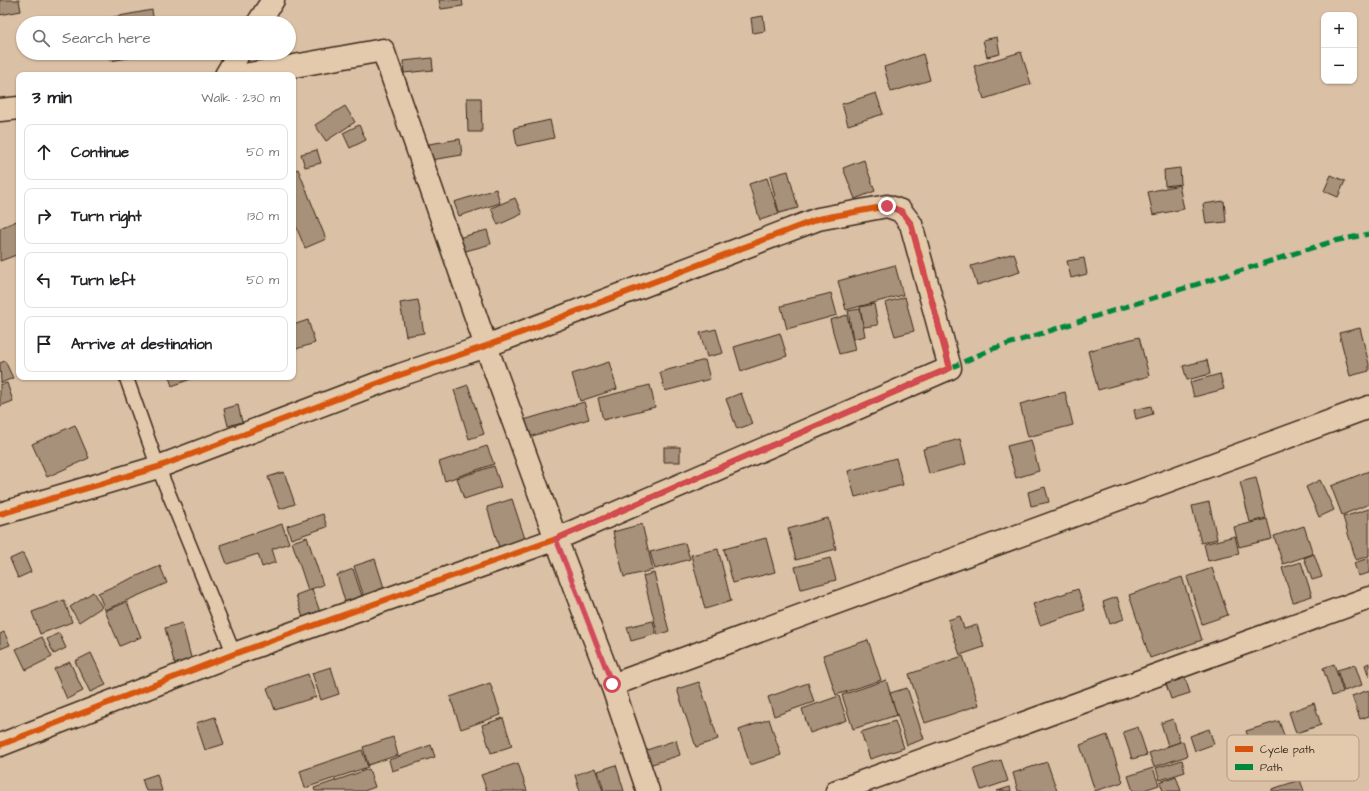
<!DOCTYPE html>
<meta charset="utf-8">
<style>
body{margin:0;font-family:"Architects Daughter",sans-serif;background:#f2f2f2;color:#202124}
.controls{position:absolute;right:12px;top:12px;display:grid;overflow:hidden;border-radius:8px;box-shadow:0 1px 3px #0004}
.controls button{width:36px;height:36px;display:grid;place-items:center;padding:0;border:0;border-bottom:1px solid #e0e0e0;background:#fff;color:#202124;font:20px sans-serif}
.stop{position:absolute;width:12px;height:12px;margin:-9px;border:3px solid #d1495b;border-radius:50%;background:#fff}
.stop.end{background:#d1495b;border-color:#fff;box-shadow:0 1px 4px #0008}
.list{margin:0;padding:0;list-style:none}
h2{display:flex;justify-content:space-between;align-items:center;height:52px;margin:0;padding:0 16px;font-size:17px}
h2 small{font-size:13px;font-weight:400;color:#757577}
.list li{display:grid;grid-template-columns:26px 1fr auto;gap:12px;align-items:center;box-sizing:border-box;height:56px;margin:0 8px 8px;padding:0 8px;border:1px solid #e0e0e0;border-radius:8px}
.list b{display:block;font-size:15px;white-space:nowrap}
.list em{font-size:13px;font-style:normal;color:#757577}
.icon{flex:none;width:22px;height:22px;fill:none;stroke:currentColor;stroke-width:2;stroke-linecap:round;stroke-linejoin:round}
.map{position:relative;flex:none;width:1369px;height:791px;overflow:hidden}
.search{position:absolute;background:#fff;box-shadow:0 1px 3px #0004;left:16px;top:16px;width:280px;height:44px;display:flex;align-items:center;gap:10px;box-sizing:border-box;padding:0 14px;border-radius:22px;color:#757577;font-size:15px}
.panel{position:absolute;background:#fff;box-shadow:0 1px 3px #0004;left:16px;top:72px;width:280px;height:308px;border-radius:8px}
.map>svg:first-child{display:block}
</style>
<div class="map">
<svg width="1369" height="791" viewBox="0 0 1369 791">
<rect width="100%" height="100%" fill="#dac0a4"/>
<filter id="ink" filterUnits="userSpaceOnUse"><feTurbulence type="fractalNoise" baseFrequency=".025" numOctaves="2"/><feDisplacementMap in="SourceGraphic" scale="8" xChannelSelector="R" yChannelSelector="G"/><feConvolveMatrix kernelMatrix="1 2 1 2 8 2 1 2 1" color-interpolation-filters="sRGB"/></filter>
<g filter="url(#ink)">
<g fill="#a8917a" stroke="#3b2a1e">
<polygon points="0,0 19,0 21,11 0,15"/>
<polygon points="439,0 462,0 463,6 441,9"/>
<polygon points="152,10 154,23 104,23 103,19"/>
<polygon points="763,16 765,31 753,33 751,18"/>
<polygon points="997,37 1000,54 987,57 983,40"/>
<polygon points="1021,52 1031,84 984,99 974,66"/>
<polygon points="109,53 157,53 110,61"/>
<polygon points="923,54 930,80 891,92 884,67"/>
<polygon points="432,58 433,70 404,73 403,61"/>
<polygon points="876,93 883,114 848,125 842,104"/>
<polygon points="467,98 481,98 482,132 468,132"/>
<polygon points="345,106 355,122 326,141 315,125"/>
<polygon points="550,120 554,138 517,146 514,128"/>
<polygon points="359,125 366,140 350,148 343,133"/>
<polygon points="460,139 462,155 431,160 429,144"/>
<polygon points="317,150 321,163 305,167 301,154"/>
<polygon points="864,160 875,191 855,199 843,168"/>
<polygon points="1180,168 1181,184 1165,186 1164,170"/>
<polygon points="298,169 326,239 305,248 293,219 293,171"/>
<polygon points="788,171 798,208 779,213 770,176"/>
<polygon points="1331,175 1345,181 1338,197 1324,191"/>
<polygon points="767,178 779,214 760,220 749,184"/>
<polygon points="1179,185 1184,209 1153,215 1148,192"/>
<polygon points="496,189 500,203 459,216 454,202"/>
<polygon points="515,198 522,214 498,225 491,208"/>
<polygon points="1224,201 1226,222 1206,224 1203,204"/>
<polygon points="19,220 19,254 0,261 0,228"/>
<polygon points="487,230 491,244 462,252 458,238"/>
<polygon points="1014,253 1020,272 977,285 971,266"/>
<polygon points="1084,258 1087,274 1071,278 1067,261"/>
<polygon points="895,265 903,295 846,310 838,281"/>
<polygon points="831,293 837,315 787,329 781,306"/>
<polygon points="905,297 914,331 895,336 885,303"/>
<polygon points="418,300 424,333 406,336 400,303"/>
<polygon points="874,304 878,325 864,327 860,307"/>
<polygon points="860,309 865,336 853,339 848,311"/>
<polygon points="847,315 855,350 839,354 830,320"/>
<polygon points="308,320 315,343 293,350 293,325"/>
<polygon points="1360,328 1369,364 1369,371 1350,376 1339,333"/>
<polygon points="716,329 723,353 707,357 700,333"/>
<polygon points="780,333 787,356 741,371 734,347"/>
<polygon points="1139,337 1149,376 1098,390 1088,351"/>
<polygon points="705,360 710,379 665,391 660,372"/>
<polygon points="1207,360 1210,374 1187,380 1183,366"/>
<polygon points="5,361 13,378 1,383 0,363"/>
<polygon points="609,362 617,389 580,401 572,374"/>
<polygon points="1220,374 1224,389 1194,397 1190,382"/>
<polygon points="169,377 196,377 172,386"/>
<polygon points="7,383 13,401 0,406 0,385"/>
<polygon points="468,385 484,434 469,439 454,390"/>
<polygon points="650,385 655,407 603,420 598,398"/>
<polygon points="1065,392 1073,425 1028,437 1020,404"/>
<polygon points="741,393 752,424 737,429 726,399"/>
<polygon points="584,402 589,419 529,437 524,420"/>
<polygon points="238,405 242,422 228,426 224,409"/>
<polygon points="1151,406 1153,414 1136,419 1134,410"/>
<polygon points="75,425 89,458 47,477 32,444"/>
<polygon points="960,439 966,464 929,474 923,449"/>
<polygon points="1031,440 1039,471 1016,478 1007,446"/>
<polygon points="487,446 494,464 445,481 439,462"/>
<rect x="664" y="447" width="16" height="15"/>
<polygon points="896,458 903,485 855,497 848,471"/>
<polygon points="494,466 501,487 464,499 457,478"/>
<polygon points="1369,471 1369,504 1342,515 1331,486"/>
<polygon points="284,472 295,504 280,509 268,477"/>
<polygon points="1256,478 1266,518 1250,522 1240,482"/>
<polygon points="1320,480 1334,510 1319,517 1306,487"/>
<polygon points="1045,487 1049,502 1031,506 1028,492"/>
<polygon points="512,499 527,545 501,554 487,507"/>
<polygon points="1209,502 1217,539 1201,543 1192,506"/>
<polygon points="1369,509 1369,556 1356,560 1343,517"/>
<polygon points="323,514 327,527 291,539 287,526"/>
<polygon points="828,518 836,549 796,560 788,529"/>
<polygon points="1267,519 1272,539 1239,547 1234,527"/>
<polygon points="282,524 289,543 272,549 276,562 262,567 258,554 227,564 220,545"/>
<polygon points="642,524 653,570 624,577 613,532"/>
<polygon points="1304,526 1313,554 1283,564 1274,536"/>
<polygon points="1235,536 1239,554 1208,561 1204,544"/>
<polygon points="307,537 323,585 308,590 292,542"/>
<polygon points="766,538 775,572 733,583 724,549"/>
<polygon points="685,543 690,559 655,569 650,552"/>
<polygon points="718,549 731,601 705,609 691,555"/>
<polygon points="23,553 31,572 18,578 10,559"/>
<polygon points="1314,554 1322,577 1312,580 1304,558"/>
<polygon points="830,558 836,580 801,589 795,567"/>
<polygon points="1369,558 1369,573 1358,576 1354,563"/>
<polygon points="375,559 385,591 364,597 354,566"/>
<polygon points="1301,562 1312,596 1293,602 1282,568"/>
<polygon points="160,566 167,583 105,610 98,593"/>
<polygon points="1212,568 1228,615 1202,624 1187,577"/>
<polygon points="353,569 363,599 346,605 337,575"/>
<polygon points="654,573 669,631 658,635 643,576"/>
<polygon points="1182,577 1202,640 1150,658 1129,595"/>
<polygon points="312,589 321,615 304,621 296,595"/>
<polygon points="1078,589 1085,610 1040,625 1033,604"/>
<polygon points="93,592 102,607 79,622 70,607"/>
<polygon points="1117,597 1124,619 1110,624 1103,602"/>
<polygon points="64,600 72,622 40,634 32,612"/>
<polygon points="127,602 141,637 120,646 105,611"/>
<polygon points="960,616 964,629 977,625 984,647 960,655 948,620"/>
<polygon points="653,621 656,634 631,641 627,627"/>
<polygon points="182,623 193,665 176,669 165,628"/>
<polygon points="4,632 10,645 0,649 0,634"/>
<polygon points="59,633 66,648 54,654 47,639"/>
<polygon points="42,637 52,657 26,670 16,649"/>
<polygon points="868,640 881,680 836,695 823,655"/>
<polygon points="91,653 106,685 90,692 75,661"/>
<polygon points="963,656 979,705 925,723 909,674"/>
<polygon points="70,662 83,691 67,699 54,669"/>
<polygon points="1369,663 1369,677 1365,665"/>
<polygon points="1334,664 1343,692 1332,696 1323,668"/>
<polygon points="1355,665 1362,685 1344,691 1337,670"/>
<polygon points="331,667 339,694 321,700 312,673"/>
<polygon points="308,674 316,697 275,710 267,688"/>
<polygon points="1185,678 1190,693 1171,699 1166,684"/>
<polygon points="886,680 897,715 853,729 842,695"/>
<polygon points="699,682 718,739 696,747 677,689"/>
<polygon points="490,683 501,715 461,729 450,697"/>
<polygon points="808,683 814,702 774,716 768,697"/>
<polygon points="907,688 924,739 907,745 890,693"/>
<polygon points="1369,690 1369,716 1360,719 1352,696"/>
<polygon points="839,696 847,720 810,733 802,709"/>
<polygon points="1314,703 1321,725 1296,733 1289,712"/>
<polygon points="215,717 224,744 205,750 196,723"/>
<polygon points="503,718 512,746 491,753 482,725"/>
<polygon points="769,719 781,755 750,765 739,730"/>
<polygon points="1173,719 1180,742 1168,746 1161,723"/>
<polygon points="895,721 904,748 870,759 861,732"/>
<polygon points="1279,721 1286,741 1253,752 1246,731"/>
<polygon points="1138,727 1147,755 1132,759 1123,732"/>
<polygon points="1209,729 1214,744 1195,751 1190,736"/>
<polygon points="1107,735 1123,782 1095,791 1080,745"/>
<polygon points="393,737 398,755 368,765 363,747"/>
<polygon points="676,740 680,755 649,765 644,751"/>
<polygon points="1183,741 1187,756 1154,767 1149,753"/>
<polygon points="431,745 435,757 392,771 389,760"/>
<polygon points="362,750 368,767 305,788 300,771"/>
<polygon points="1001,760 1008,781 981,790 974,769"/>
<polygon points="1182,760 1185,772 1160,780 1156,768"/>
<polygon points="1047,762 1057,791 1018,791 1013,773"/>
<polygon points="518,763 527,791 487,791 481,775"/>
<polygon points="616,765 624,791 604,791 598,771"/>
<polygon points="595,768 603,791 580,791 575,775"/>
<polygon points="1153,768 1159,785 1141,791 1133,791 1128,776"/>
<polygon points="369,769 375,787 364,791 315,791 314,788"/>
<polygon points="157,774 162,791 146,791 142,779"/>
<polygon points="1176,776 1181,791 1163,791 1160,782"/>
<polygon points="1300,780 1304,791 1272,791 1272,789"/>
<polygon points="1010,787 1011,791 997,791"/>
</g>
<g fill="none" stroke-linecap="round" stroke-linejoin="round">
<g stroke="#3b2a1e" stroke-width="16">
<polyline id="service" points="126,377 158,467 234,654"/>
</g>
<g stroke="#3b2a1e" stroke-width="25">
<g id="minor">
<polyline points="258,23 273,0"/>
<polyline points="226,75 239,53"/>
<polyline points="244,75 383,50 486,346 556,539 612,685 648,791"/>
<polyline points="0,110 19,108"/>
<polyline points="0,514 158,467 400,375 486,346 818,219 887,206 901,211 911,224 950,368 556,539 234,654 0,745"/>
<polyline points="612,685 1369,407"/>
<polyline points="837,791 1369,598"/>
</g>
</g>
<use href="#service" stroke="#e4caac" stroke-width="13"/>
<use href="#minor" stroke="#e4caac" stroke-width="22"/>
<polyline stroke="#00873e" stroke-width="5" stroke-dasharray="10 5" stroke-linecap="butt" points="950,368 992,349 1334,241 1369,234"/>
<g stroke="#e4caac" stroke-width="8">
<polyline id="cycleway" points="0,514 158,467 400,375 486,346 818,219 887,206 901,211 911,224 950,368 556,539 234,654 0,745"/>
</g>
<use href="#cycleway" stroke="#d7540e" stroke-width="6"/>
</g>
</g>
<g fill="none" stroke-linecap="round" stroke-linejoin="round" filter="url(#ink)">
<polyline stroke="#d1495b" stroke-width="5" points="612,684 556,539 950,368 911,224 901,211 887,206"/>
</g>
<rect x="1227" y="735" width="132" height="46" rx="6" fill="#e4caac" stroke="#b19a81" stroke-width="1"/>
<rect x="1235" y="746" width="18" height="6" fill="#d7540e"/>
<rect x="1235" y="764" width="18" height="6" fill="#00873e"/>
<g font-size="11" fill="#3b2a1e">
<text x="1260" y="753">Cycle path</text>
<text x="1260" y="771">Path</text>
</g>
</svg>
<div class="controls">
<button>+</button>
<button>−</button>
</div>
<div class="stop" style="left:612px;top:684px"></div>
<div class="stop end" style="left:887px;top:206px"></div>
<div class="search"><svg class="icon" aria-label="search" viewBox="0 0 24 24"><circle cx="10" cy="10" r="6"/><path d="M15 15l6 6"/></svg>Search here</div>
<section class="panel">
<h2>3 min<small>Walk · 230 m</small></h2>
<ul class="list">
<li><svg class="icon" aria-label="ahead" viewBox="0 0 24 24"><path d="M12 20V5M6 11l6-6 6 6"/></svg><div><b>Continue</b></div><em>50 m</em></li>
<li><svg class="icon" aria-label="right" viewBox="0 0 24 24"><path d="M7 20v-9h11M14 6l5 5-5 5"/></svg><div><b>Turn right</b></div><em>130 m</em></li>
<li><svg class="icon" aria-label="left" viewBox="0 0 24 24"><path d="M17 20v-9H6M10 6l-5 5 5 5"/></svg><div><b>Turn left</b></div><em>50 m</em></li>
<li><svg class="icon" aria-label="arrive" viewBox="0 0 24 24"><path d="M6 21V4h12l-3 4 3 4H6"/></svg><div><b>Arrive at destination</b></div></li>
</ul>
</section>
</div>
